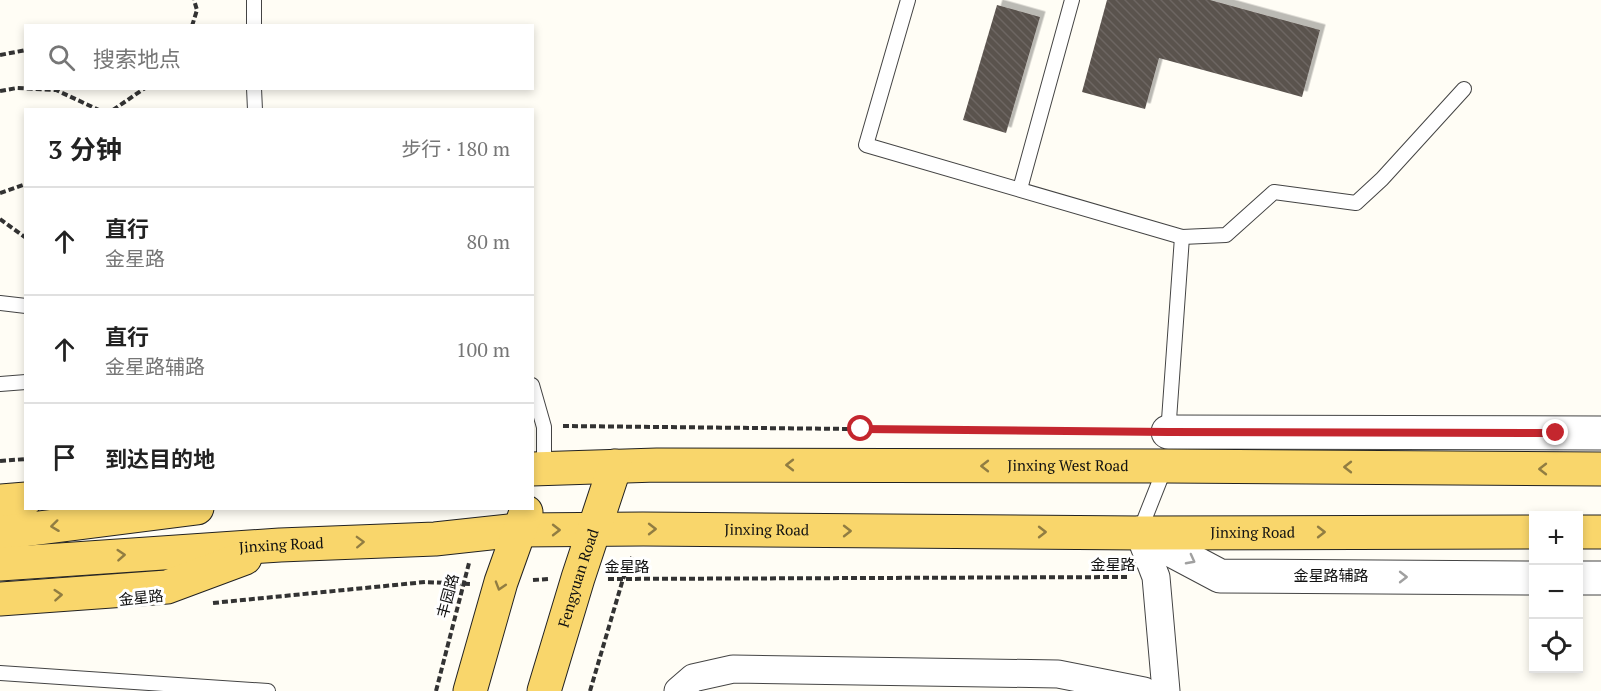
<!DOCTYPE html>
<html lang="zh">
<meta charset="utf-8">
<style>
body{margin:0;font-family:"PT Serif","Noto Sans SC",serif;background:#f2f2f2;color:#222}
.controls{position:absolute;right:18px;bottom:18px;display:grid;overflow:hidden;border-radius:0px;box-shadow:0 3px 9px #0003}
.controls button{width:54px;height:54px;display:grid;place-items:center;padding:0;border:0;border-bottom:2px solid #e0e0e0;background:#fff;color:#222;font:30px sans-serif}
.stop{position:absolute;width:18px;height:18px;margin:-14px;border:4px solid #c4262e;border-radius:50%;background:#fff}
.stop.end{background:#c4262e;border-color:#fff;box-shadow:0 2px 6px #0008}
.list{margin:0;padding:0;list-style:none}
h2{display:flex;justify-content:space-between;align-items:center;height:78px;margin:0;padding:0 24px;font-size:26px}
h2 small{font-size:20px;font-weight:400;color:#767676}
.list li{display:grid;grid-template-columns:39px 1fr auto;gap:18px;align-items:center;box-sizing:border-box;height:108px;padding:0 24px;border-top:2px solid #e0e0e0}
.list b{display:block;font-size:22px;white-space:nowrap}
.list p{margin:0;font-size:20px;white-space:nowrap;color:#767676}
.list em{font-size:20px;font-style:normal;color:#767676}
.icon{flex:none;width:33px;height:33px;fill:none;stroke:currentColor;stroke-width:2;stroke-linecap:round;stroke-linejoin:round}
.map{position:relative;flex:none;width:1601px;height:691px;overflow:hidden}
.search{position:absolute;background:#fff;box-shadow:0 3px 9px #0003;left:24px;top:24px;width:510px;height:66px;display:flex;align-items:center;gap:15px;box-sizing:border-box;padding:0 21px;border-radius:0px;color:#767676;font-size:22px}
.panel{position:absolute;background:#fff;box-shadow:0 3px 9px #0003;left:24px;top:108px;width:510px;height:402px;border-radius:0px}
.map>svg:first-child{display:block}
</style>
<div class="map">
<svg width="1601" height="691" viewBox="0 0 1601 691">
<defs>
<pattern id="building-back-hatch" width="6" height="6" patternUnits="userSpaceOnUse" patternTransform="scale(1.5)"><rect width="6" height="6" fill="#5a524d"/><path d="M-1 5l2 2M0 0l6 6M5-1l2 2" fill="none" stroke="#6d6662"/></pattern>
<filter id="shadow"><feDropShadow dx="5.5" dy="-5.5" stdDeviation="0" flood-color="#0004"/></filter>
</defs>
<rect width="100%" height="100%" fill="#fffdf5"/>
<g fill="url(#building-back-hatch)" filter="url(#shadow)">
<polygon points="1107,0 1210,0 1320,30 1302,97 1159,58 1145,109 1082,92"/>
<polygon points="997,5 1040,17 1006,133 963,120"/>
</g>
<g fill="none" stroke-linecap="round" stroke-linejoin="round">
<g stroke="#444" stroke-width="16">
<g id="service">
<polyline points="908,0 866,145 1182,237 1226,235 1274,192 1356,203 1382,179 1464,89"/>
<polyline points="254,26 254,0"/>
<polyline points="254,88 255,110"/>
<polyline points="1020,189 1072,0"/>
<polyline points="0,303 26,306"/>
<polyline points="0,384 26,382"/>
<polyline points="532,385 544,427 544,468"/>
<polyline points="1168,434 1182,237"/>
<polyline points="1139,533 1166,465"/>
<polyline points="0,673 268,691"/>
</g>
</g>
<g stroke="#444" stroke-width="29">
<g id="minor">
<polyline points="1139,533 1156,577 1166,691"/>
<polyline points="678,691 693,678 733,669 1058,674 1144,691"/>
</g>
</g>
<g stroke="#444" stroke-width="35">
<g id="tertiary">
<polyline points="1168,432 1601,433"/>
<polyline points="1139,533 1220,576 1534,578"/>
<polyline points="1578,578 1601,578"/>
</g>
</g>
<g stroke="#222" stroke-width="35">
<g id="primary">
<path id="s1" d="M532,469L657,465L1166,466L1601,469"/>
<polyline points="0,501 26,499"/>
<polyline points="1578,532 1601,532"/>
<polyline points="0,533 197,508"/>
<path id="s2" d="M0,564L280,545L435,539L519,530L643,529L1139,533L1534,532"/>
<polyline points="0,599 167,587 245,558"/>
<polyline points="470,691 501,582 526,512"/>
<path id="s3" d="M544,691L578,578L615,466"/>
</g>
</g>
<g stroke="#333" stroke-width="4" stroke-dasharray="6 3" stroke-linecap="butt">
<polyline points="192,26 197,10 194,0"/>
<polyline points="0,55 26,50"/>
<polyline points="0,91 17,88 56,90 99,110"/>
<polyline points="113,110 145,88"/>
<polyline points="0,193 26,184"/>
<polyline points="0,219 26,238"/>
<polyline points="563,426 1141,432"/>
<polyline points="0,461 26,459"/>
<polyline points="608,579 1128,577"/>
<polyline points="533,580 549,579"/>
<polyline points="213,603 425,582 471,584"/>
<polyline points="436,691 469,563"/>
<polyline points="590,691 623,579 632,557"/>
</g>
<use href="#service" stroke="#fff" stroke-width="14"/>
<use href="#minor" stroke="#fff" stroke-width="27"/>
<use href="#tertiary" stroke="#fff" stroke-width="33"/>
<use href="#primary" stroke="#f9d66b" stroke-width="33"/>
</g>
<defs><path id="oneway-chevron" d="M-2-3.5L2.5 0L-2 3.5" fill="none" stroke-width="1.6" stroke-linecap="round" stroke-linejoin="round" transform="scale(1.5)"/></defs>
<g stroke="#917d42">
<use href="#oneway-chevron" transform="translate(790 465) rotate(-180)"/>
<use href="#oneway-chevron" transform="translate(985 466) rotate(-180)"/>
<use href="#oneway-chevron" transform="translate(1348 467) rotate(-180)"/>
<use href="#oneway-chevron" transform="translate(1543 469) rotate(-180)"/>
<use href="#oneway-chevron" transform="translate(55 526) rotate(173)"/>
<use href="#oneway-chevron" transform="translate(652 529)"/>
<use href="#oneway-chevron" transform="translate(556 530)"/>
<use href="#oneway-chevron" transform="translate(847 531)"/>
<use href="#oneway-chevron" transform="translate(1042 532)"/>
<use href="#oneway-chevron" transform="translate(1321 532)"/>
<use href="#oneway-chevron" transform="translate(360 542) rotate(-2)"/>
<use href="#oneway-chevron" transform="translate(121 555) rotate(-4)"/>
<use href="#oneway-chevron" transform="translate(500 586) rotate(107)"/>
<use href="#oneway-chevron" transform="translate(58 595) rotate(-4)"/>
</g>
<g stroke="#a0a0a0">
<use href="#oneway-chevron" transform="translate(1191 560) rotate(28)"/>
<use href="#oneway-chevron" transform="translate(1403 577)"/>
</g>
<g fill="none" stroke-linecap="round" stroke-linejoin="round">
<polyline stroke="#c4262e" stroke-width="8" points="861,429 1168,432 1556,433"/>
</g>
<g text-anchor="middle" stroke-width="6" stroke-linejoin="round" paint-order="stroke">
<g font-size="15" fill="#111" stroke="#fff">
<text dy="5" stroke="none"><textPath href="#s1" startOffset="536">Jinxing West Road</textPath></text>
<text dy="5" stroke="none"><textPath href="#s2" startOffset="768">Jinxing Road</textPath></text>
<text dy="5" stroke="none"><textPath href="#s2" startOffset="1254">Jinxing Road</textPath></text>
<text dy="5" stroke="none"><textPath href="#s2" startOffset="282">Jinxing Road</textPath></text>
<text x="1113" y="570">金星路</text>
<text x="627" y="572">金星路</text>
<text x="1331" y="581">金星路辅路</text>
<text dy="5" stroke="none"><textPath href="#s3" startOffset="118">Fengyuan Road</textPath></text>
<text transform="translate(448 596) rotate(-75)" y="5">丰园路</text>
<text transform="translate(141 598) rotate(-6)" y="5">金星路</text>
</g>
</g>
</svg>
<div class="controls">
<button>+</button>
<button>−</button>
<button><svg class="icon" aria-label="locate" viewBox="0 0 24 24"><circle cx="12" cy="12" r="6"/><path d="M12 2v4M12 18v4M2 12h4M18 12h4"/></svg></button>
</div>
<div class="stop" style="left:861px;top:429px"></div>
<div class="stop end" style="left:1556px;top:433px"></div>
<div class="search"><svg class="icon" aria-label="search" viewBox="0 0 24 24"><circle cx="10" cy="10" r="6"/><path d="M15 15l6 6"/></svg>搜索地点</div>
<section class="panel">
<h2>3 分钟<small>步行 · 180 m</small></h2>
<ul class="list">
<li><svg class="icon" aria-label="ahead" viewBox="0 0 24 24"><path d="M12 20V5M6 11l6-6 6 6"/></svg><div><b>直行</b><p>金星路</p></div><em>80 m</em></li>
<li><svg class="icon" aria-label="ahead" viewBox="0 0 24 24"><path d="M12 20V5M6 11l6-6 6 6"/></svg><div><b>直行</b><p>金星路辅路</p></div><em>100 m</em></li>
<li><svg class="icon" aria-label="arrive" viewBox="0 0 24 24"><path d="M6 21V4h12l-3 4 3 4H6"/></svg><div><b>到达目的地</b></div></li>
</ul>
</section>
</div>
